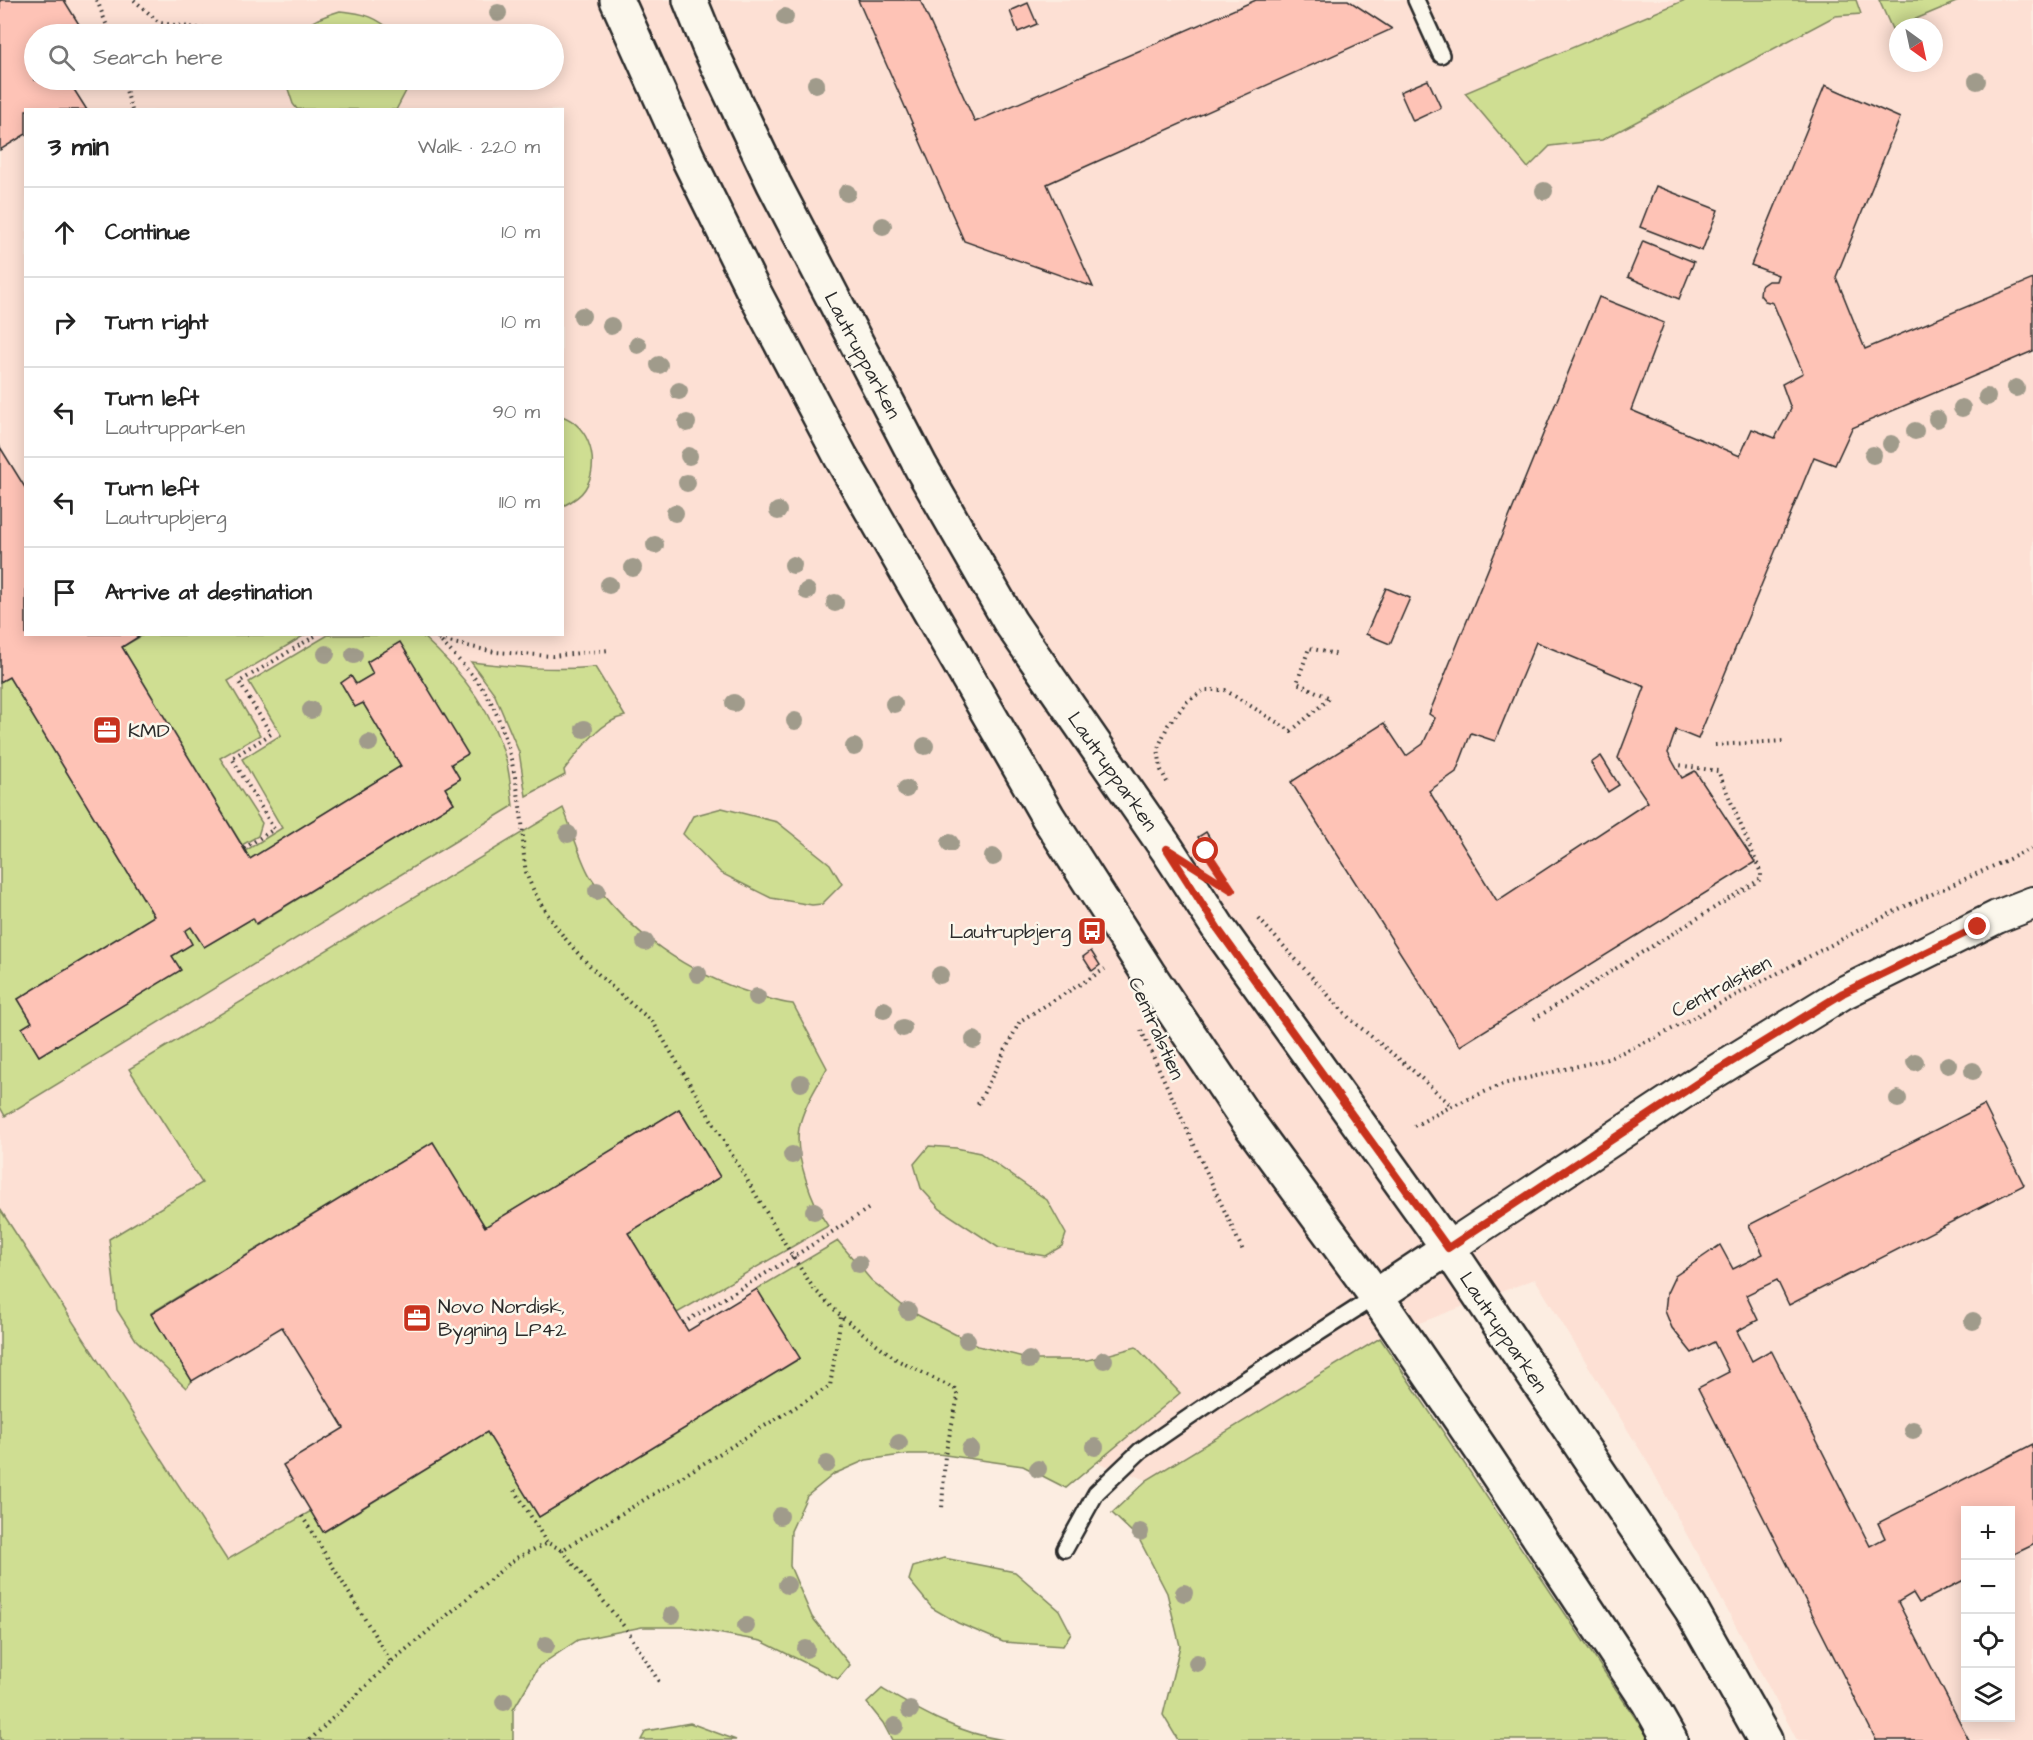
<!DOCTYPE html>
<meta charset="utf-8">
<style>
body{margin:0;font-family:"Architects Daughter",sans-serif;background:#f2f2f2;color:#222}
.controls{position:absolute;right:18px;bottom:18px;display:grid;overflow:hidden;border-radius:0px;box-shadow:0 3px 15px #0003}
.controls button{width:54px;height:54px;display:grid;place-items:center;padding:0;border:0;border-bottom:2px solid #e0e0e0;background:#fff;color:#222;font:30px sans-serif}
.compass{position:absolute;left:1889px;top:18px;width:54px;height:54px;border-radius:50%;background:#fff;box-shadow:0 3px 15px #0003;rotate:147deg}
.stop{position:absolute;width:18px;height:18px;margin:-14px;border:4px solid #c8321e;border-radius:50%;background:#fff}
.stop.end{background:#c8321e;border-color:#fff;box-shadow:0 2px 6px #0008}
.list{margin:0;padding:0;list-style:none}
h2{display:flex;justify-content:space-between;align-items:center;height:78px;margin:0;padding:0 24px;font-size:26px}
h2 small{font-size:20px;font-weight:400;color:#767676}
.list li{display:grid;grid-template-columns:39px 1fr auto;gap:18px;align-items:center;box-sizing:border-box;height:90px;padding:0 24px;border-top:2px solid #e0e0e0}
.list b{display:block;font-size:22px;white-space:nowrap}
.list p{margin:0;font-size:20px;white-space:nowrap;color:#767676}
.list em{font-size:20px;font-style:normal;color:#767676}
.icon{flex:none;width:33px;height:33px;fill:none;stroke:currentColor;stroke-width:2;stroke-linecap:round;stroke-linejoin:round}
.map{position:relative;flex:none;width:2033px;height:1740px;overflow:hidden}
.search{position:absolute;background:#fff;box-shadow:0 3px 15px #0003;left:24px;top:24px;width:540px;height:66px;display:flex;align-items:center;gap:15px;box-sizing:border-box;padding:0 21px;border-radius:33px;color:#767676;font-size:22px}
.panel{position:absolute;background:#fff;box-shadow:0 3px 15px #0003;left:24px;top:108px;width:540px;height:528px;border-radius:0px}
.map>svg:first-child{display:block}
</style>
<div class="map">
<svg width="2033" height="1740" viewBox="0 0 2033 1740">
<rect width="100%" height="100%" fill="#fcede1"/>
<filter id="ink" filterUnits="userSpaceOnUse"><feTurbulence type="fractalNoise" baseFrequency=".0167" numOctaves="2"/><feDisplacementMap in="SourceGraphic" scale="12" xChannelSelector="R" yChannelSelector="G"/><feConvolveMatrix kernelMatrix="1 2 1 2 8 2 1 2 1" color-interpolation-filters="sRGB"/></filter>
<g filter="url(#ink)">
<path fill="#fde0d4" fill-rule="evenodd" d="M0,0H2033V1740H1797L1651,1468L1535,1279L1380,1338L1147,1480L800,1358L539,1517L487,1432L323,1532L227,1560L0,1209ZM1898,27H1934V63H1898ZM34,34H554V80H34ZM26,110H562V634H26ZM1966,1510H2010V1718H1966Z"/>
<g fill="#cfde92" stroke="#7d845e" stroke-width="1.5">
<polygon points="1685,0 1856,0 1861,14 1835,16 1602,140 1550,146 1528,168 1465,93"/>
<polygon points="1879,0 1961,0 1892,29"/>
<path d="M340,11C364,13 378,17 395,34H299C309,21 324,16 340,11Z"/>
<polygon points="285,80 407,80 406,91 396,110 297,109 293,104"/>
<path d="M562,416C590,426 601,464 585,489C580,497 571,502 563,506Z"/>
<polygon points="143,635 305,635 228,681 260,735 220,758 262,823 258,836 242,845 122,647"/>
<path d="M328,635H421C458,668 493,711 506,760C510,775 511,791 513,806L5,1116L0,1107V682L9,677L154,916L18,999L32,1022L22,1028L39,1056L180,970L172,956L192,944L185,931L191,927L204,947L253,918L257,924L454,803L445,788L460,779L451,764L467,754L399,643L367,662L373,674L356,684L351,676L341,683L355,706L363,703L401,766L250,859L245,851L282,828L242,759L281,735L249,682Z"/>
<path d="M471,662C514,667 552,671 595,667L625,716C600,721 579,751 564,770L565,775L526,796L519,752L494,693Z"/>
<path d="M563,808C571,826 580,860 590,876C628,933 689,974 754,994C767,998 780,1003 793,1004L827,1068C817,1087 803,1107 799,1128C794,1154 812,1204 828,1226L677,1313L628,1233L720,1177L679,1109L485,1227L433,1142L151,1313L192,1381L186,1388L136,1340L117,1310L109,1239L202,1183L129,1069Z"/>
<polygon points="722,808 777,822 830,864 842,884 822,904 812,905 771,898 721,873 683,834 693,816"/>
<polygon points="929,1146 956,1148 980,1153 1047,1200 1066,1234 1062,1246 1045,1256 999,1248 940,1209 921,1188 914,1164"/>
<polygon points="0,1209 227,1560 311,1511 324,1532 487,1432 539,1517 799,1359 757,1289 838,1241 871,1280 908,1310 978,1346 1036,1360 1088,1360 1136,1347 1180,1393 1066,1488 1023,1466 938,1454 909,1454 866,1460 834,1474 807,1496 791,1531 790,1566 812,1617 850,1665 838,1679 761,1641 684,1627 642,1627 578,1640 539,1666 513,1710 513,1740 0,1740"/>
<polygon points="1380,1338 1644,1731 1649,1740 1178,1740 1163,1715 1180,1646 1167,1593 1139,1539 1112,1513 1147,1480"/>
<polygon points="944,1558 1015,1572 1059,1610 1071,1633 1063,1646 1003,1642 958,1623 932,1608 909,1580 913,1567"/>
<path d="M882,1689C920,1711 959,1734 1004,1740H892L883,1723L867,1703Z"/>
<polygon points="690,1723 736,1740 641,1740 646,1731"/>
</g>
<g fill="#fec3b6" stroke="#2b2b2b" stroke-width="1.5" fill-rule="evenodd">
<polygon points="0,0 64,0 85,34 34,34 34,80 53,80 56,85 68,80 87,110 26,110 26,134 0,150"/>
<polygon points="858,0 920,0 975,122 1256,0 1348,0 1392,29 1047,184 1093,287 964,241"/>
<polygon points="1028,3 1037,24 1018,32 1010,11"/>
<polygon points="1428,80 1441,108 1413,121 1400,92"/>
<path d="M1825,85L1900,118L1836,277L1865,349L2033,279V351L1852,428L1835,465L1814,457L1698,739L1676,730L1668,753L1682,778L1695,771L1755,862L1460,1046L1291,782L1384,723L1406,756L1423,744L1435,718L1429,714L1599,297L1664,323L1631,410L1740,456L1752,429L1775,438L1791,409L1782,384L1803,373L1773,303L1765,301L1760,295L1761,286L1768,281H1776L1778,275L1751,265ZM1536,642L1645,687L1618,758L1648,802L1497,901L1429,791L1456,772L1471,733L1495,741Z"/>
<polygon points="1656,186 1718,210 1702,251 1640,227"/>
<polygon points="1643,241 1694,262 1679,299 1628,277"/>
<polygon points="0,447 26,489 26,634 143,634 122,647 250,859 401,766 363,703 355,707 341,683 351,676 356,684 373,674 367,662 400,642 468,754 451,764 460,779 445,788 454,803 256,924 253,918 204,947 191,927 185,931 192,944 172,956 181,970 39,1056 22,1028 32,1022 18,999 154,916 9,677 0,682"/>
<polygon points="1386,588 1410,598 1390,644 1366,634"/>
<polygon points="1601,756 1619,785 1608,792 1591,763"/>
<polygon points="1206,832 1214,845 1206,851 1198,837"/>
<polygon points="1091,951 1100,965 1092,971 1083,957"/>
<polygon points="1984,1105 2024,1185 1789,1305 1777,1280 1746,1295 1758,1320 1737,1331 1752,1361 1771,1350 1870,1546 1885,1538 1878,1523 2033,1444 2033,1545 2010,1556 2010,1510 1966,1510 1966,1579 1919,1603 1913,1593 1898,1602 1969,1740 1876,1740 1698,1388 1729,1372 1714,1342 1692,1353 1672,1328 1665,1311 1667,1293 1675,1276 1720,1245 1733,1269 1763,1254 1749,1225"/>
<polygon points="679,1109 720,1177 628,1233 688,1331 757,1289 800,1358 539,1517 487,1432 323,1532 283,1465 344,1428 282,1327 192,1381 151,1314 433,1142 485,1227"/>
</g>
<g fill="none" stroke-linecap="round" stroke-linejoin="round">
<g stroke="#2b2b2b" stroke-width="20">
<g id="service">
<polyline points="1416,0 1441,55"/>
<polyline points="1065,1549 1096,1493 1140,1451 1226,1392 1376,1296"/>
</g>
</g>
<g stroke="#2b2b2b" stroke-width="36">
<polyline id="minor" points="1448,1248 1705,1078 1843,993 1997,917 2033,903"/>
</g>
<g stroke="#2b2b2b" stroke-width="38">
<g id="tertiary">
<polyline points="617,0 688,158 752,288 841,457 1048,817 1148,973 1249,1123 1376,1296 1480,1448 1649,1703 1670,1740"/>
<polyline points="690,0 710,49 774,184 921,467 1010,622 1167,849 1219,929 1448,1248 1691,1609 1765,1740"/>
<polyline points="1376,1296 1448,1248"/>
</g>
</g>
<g stroke="#2b2b2b" stroke-width="4" stroke-dasharray="1.5 4.5" stroke-linecap="butt">
<polyline points="97,0 110,34"/>
<polyline points="134,0 160,23 241,34"/>
<polyline points="123,80 132,110"/>
<path d="M433,634C450,650 469,670 483,689C504,718 517,778 521,814C524,831 522,864 528,878C553,937 604,982 653,1022L793,1257L814,1289L841,1316L897,1360L955,1389L958,1397L945,1455L942,1509"/>
<polyline points="439,640 495,652 552,656 609,650"/>
<polyline points="1715,745 1783,741"/>
<polyline points="1167,782 1161,770 1158,748 1168,725 1187,702 1204,690 1225,690 1291,731 1330,698 1297,683 1309,648 1339,655"/>
<polyline points="244,848 274,829 232,758 271,734 239,682 318,634"/>
<polyline points="1259,919 1350,1019 1411,1069 1452,1106"/>
<polyline points="1534,1019 1761,879 1761,873 1718,771 1678,765"/>
<polyline points="1141,1030 1244,1253"/>
<polyline points="978,1104 1020,1021 1105,969"/>
<polyline points="1414,1126 1452,1106 1503,1084 1607,1059 1657,1037 1897,910 2033,848"/>
<polyline points="683,1323 793,1257 871,1207"/>
<polyline points="515,1490 547,1543"/>
<polyline points="302,1516 391,1662"/>
<polyline points="562,1550 627,1630 661,1685"/>
<polyline points="310,1740 391,1662 516,1558 548,1543 562,1550 830,1386 841,1317"/>
</g>
<use href="#service" stroke="#fbf7ec" stroke-width="15"/>
<use href="#minor" stroke="#fbf7ec" stroke-width="32"/>
<use href="#tertiary" stroke="#fbf7ec" stroke-width="33"/>
</g>
<g fill="#a09b8b">
<circle cx="498" cy="13" r="9"/>
<circle cx="785" cy="17" r="9"/>
<circle cx="1977" cy="81" r="9"/>
<circle cx="816" cy="84" r="9"/>
<circle cx="1544" cy="191" r="9"/>
<circle cx="847" cy="193" r="9"/>
<circle cx="883" cy="226" r="9"/>
<circle cx="582" cy="316" r="9"/>
<circle cx="611" cy="326" r="9"/>
<circle cx="638" cy="345" r="9"/>
<circle cx="659" cy="365" r="9"/>
<circle cx="2016" cy="388" r="9"/>
<circle cx="679" cy="391" r="9"/>
<circle cx="1987" cy="397" r="9"/>
<circle cx="1962" cy="408" r="9"/>
<circle cx="1937" cy="419" r="9"/>
<circle cx="687" cy="423" r="9"/>
<circle cx="1915" cy="431" r="9"/>
<circle cx="1891" cy="444" r="9"/>
<circle cx="1873" cy="455" r="9"/>
<circle cx="689" cy="456" r="9"/>
<circle cx="687" cy="483" r="9"/>
<circle cx="778" cy="511" r="9"/>
<circle cx="675" cy="513" r="9"/>
<circle cx="655" cy="545" r="9"/>
<circle cx="793" cy="565" r="9"/>
<circle cx="633" cy="568" r="9"/>
<circle cx="609" cy="585" r="9"/>
<circle cx="807" cy="591" r="9"/>
<circle cx="835" cy="603" r="9"/>
<circle cx="326" cy="654" r="9"/>
<circle cx="354" cy="655" r="9"/>
<circle cx="734" cy="703" r="9"/>
<circle cx="894" cy="704" r="9"/>
<circle cx="311" cy="710" r="9"/>
<circle cx="795" cy="721" r="9"/>
<circle cx="584" cy="729" r="9"/>
<circle cx="369" cy="743" r="9"/>
<circle cx="925" cy="746" r="9"/>
<circle cx="854" cy="747" r="9"/>
<circle cx="906" cy="789" r="9"/>
<circle cx="568" cy="834" r="9"/>
<circle cx="950" cy="843" r="9"/>
<circle cx="993" cy="857" r="9"/>
<circle cx="597" cy="891" r="9"/>
<circle cx="645" cy="942" r="9"/>
<circle cx="698" cy="974" r="9"/>
<circle cx="940" cy="975" r="9"/>
<circle cx="757" cy="997" r="9"/>
<circle cx="884" cy="1010" r="9"/>
<circle cx="903" cy="1028" r="9"/>
<circle cx="974" cy="1040" r="9"/>
<circle cx="1915" cy="1062" r="9"/>
<circle cx="1948" cy="1065" r="9"/>
<circle cx="1973" cy="1071" r="9"/>
<circle cx="801" cy="1083" r="9"/>
<circle cx="1898" cy="1099" r="9"/>
<circle cx="792" cy="1155" r="9"/>
<circle cx="814" cy="1211" r="9"/>
<circle cx="859" cy="1264" r="9"/>
<circle cx="908" cy="1311" r="9"/>
<circle cx="1973" cy="1321" r="9"/>
<circle cx="967" cy="1340" r="9"/>
<circle cx="1029" cy="1360" r="9"/>
<circle cx="1104" cy="1360" r="9"/>
<circle cx="1913" cy="1430" r="9"/>
<circle cx="899" cy="1443" r="9"/>
<circle cx="1095" cy="1447" r="9"/>
<circle cx="970" cy="1449" r="9"/>
<circle cx="827" cy="1464" r="9"/>
<circle cx="1038" cy="1469" r="9"/>
<circle cx="780" cy="1516" r="9"/>
<circle cx="1140" cy="1532" r="9"/>
<circle cx="787" cy="1585" r="9"/>
<circle cx="1184" cy="1593" r="9"/>
<circle cx="672" cy="1615" r="9"/>
<circle cx="746" cy="1626" r="9"/>
<circle cx="546" cy="1645" r="9"/>
<circle cx="806" cy="1649" r="9"/>
<circle cx="1197" cy="1663" r="9"/>
<circle cx="504" cy="1702" r="9"/>
<circle cx="910" cy="1710" r="9"/>
<circle cx="895" cy="1726" r="9"/>
</g>
</g>
<g fill="none" stroke-linecap="round" stroke-linejoin="round" filter="url(#ink)">
<polyline stroke="#c8321e" stroke-width="8" points="1206,851 1232,890 1167,849 1218,929 1448,1248 1705,1078 1843,993 1978,927"/>
</g>
<defs>
<g id="office-square" transform="scale(1.5)"><rect x="-9" y="-9" width="18" height="18" rx="4" fill="#c8321e" stroke="#fbf7ec"/><path d="M-6-3h4V-5.5h4V-3h4V5H-6ZM-1-4.5V-3h2v-1.5ZM-6 0V1H6V0Z" fill="#fff"/></g>
<g id="bus-square" transform="scale(1.5)"><rect x="-9" y="-9" width="18" height="18" rx="4" fill="#c8321e" stroke="#fbf7ec"/><path d="M-5-6H5V4H4V6H2V4H-2V6H-4V4H-5ZM-3.5-4V0h7V-4ZM-3.5 1.2v1.5H-2V1.2ZM2 1.2v1.5H3.5V1.2Z" fill="#fff"/></g>
</defs>
<g fill-rule="evenodd">
<use href="#office-square" x="107" y="730"/>
<use href="#bus-square" x="1092" y="931"/>
<use href="#office-square" x="417" y="1318"/>
</g>
<g text-anchor="middle" stroke-width="5" stroke-linejoin="round" paint-order="stroke">
<g font-size="20" fill="#2b2b2b" stroke="#fbf7ec">
<text transform="translate(863 355) rotate(62)" y="7">Lautrupparken</text>
<text transform="translate(1113 771) rotate(55)" y="7">Lautrupparken</text>
<text transform="translate(1721 986) rotate(-28)" y="7">Centralstien</text>
<text transform="translate(1157 1028) rotate(66)" y="7">Centralstien</text>
<text transform="translate(1504 1332) rotate(56)" y="7">Lautrupparken</text>
</g>
<g font-size="20" fill="#2b2b2b" stroke="#fbf7ec" text-anchor="start">
<text x="128" y="737">KMD</text>
<text x="1071" y="938" text-anchor="end">Lautrupbjerg</text>
<text x="438" y="1313">Novo Nordisk,<tspan x="438" dy="23">Bygning LP42</tspan></text>
</g>
</g>
</svg>
<div class="controls">
<button>+</button>
<button>−</button>
<button><svg class="icon" aria-label="locate" viewBox="0 0 24 24"><circle cx="12" cy="12" r="6"/><path d="M12 2v4M12 18v4M2 12h4M18 12h4"/></svg></button>
<button><svg class="icon" aria-label="layers" viewBox="0 0 24 24"><path d="M12 4l9 5-9 5-9-5zM3 14l9 5 9-5"/></svg></button>
</div>
<svg class="compass" viewBox="-18 -18 36 36"><path d="M0-13l5 13h-10z" fill="#e53935"/><path d="M0 13l5-13h-10z" fill="#767676"/></svg>
<div class="stop" style="left:1206px;top:851px"></div>
<div class="stop end" style="left:1978px;top:927px"></div>
<div class="search"><svg class="icon" aria-label="search" viewBox="0 0 24 24"><circle cx="10" cy="10" r="6"/><path d="M15 15l6 6"/></svg>Search here</div>
<section class="panel">
<h2>3 min<small>Walk · 220 m</small></h2>
<ul class="list">
<li><svg class="icon" aria-label="ahead" viewBox="0 0 24 24"><path d="M12 20V5M6 11l6-6 6 6"/></svg><div><b>Continue</b></div><em>10 m</em></li>
<li><svg class="icon" aria-label="right" viewBox="0 0 24 24"><path d="M7 20v-9h11M14 6l5 5-5 5"/></svg><div><b>Turn right</b></div><em>10 m</em></li>
<li><svg class="icon" aria-label="left" viewBox="0 0 24 24"><path d="M17 20v-9H6M10 6l-5 5 5 5"/></svg><div><b>Turn left</b><p>Lautrupparken</p></div><em>90 m</em></li>
<li><svg class="icon" aria-label="left" viewBox="0 0 24 24"><path d="M17 20v-9H6M10 6l-5 5 5 5"/></svg><div><b>Turn left</b><p>Lautrupbjerg</p></div><em>110 m</em></li>
<li><svg class="icon" aria-label="arrive" viewBox="0 0 24 24"><path d="M6 21V4h12l-3 4 3 4H6"/></svg><div><b>Arrive at destination</b></div></li>
</ul>
</section>
</div>
